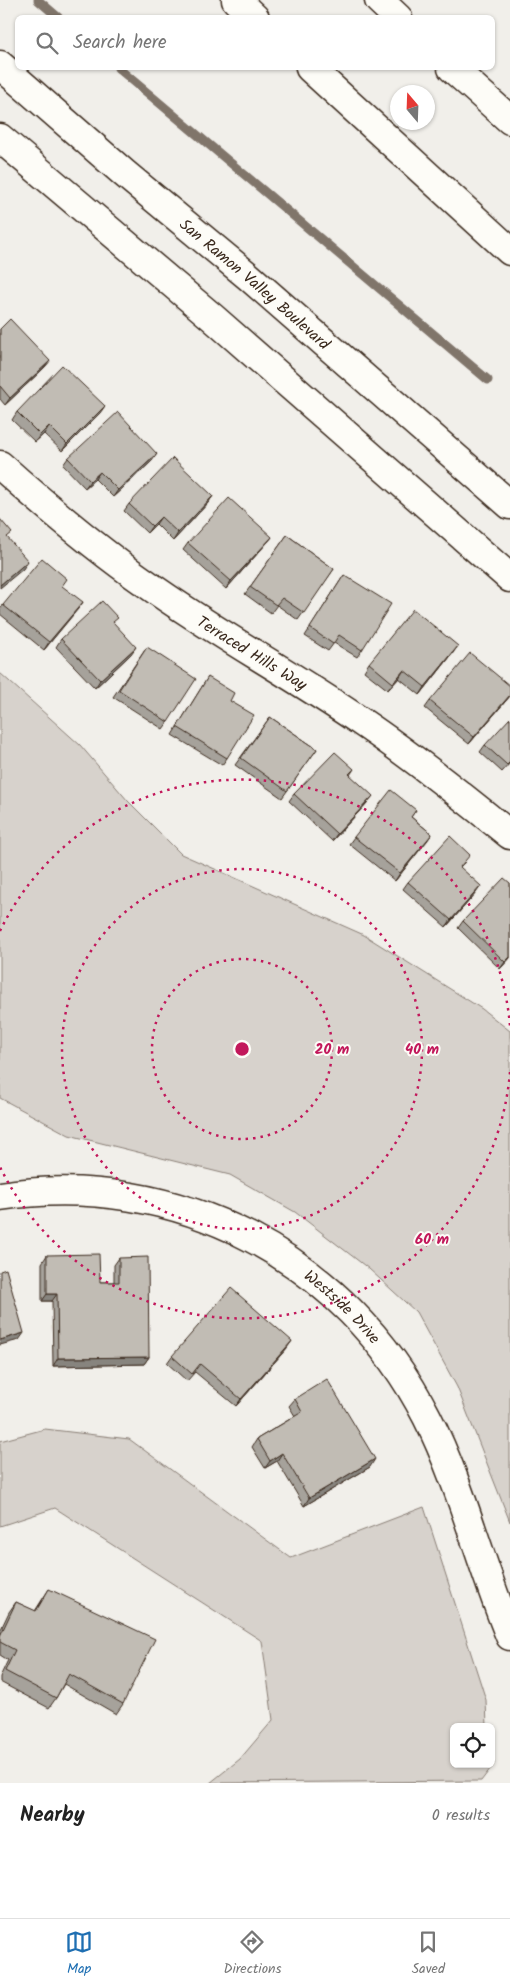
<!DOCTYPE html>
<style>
body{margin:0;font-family:Kalam,sans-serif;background:#f6f6f6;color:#222}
.controls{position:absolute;right:15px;bottom:15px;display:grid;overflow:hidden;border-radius:8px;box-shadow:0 1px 4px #0004}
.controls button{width:45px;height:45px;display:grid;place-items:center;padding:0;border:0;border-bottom:1px solid #e0e0e0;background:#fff;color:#222;font:25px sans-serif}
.compass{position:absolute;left:390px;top:85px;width:45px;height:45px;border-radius:50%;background:#fff;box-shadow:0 1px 4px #0004;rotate:341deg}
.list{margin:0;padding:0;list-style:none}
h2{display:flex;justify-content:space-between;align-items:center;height:65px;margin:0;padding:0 20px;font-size:21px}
h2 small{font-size:16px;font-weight:400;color:#767676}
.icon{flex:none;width:28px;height:28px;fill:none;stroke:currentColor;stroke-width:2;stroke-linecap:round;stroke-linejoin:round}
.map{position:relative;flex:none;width:510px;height:1783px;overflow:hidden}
.search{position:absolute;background:#fff;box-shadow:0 1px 4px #0004;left:15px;right:15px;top:15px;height:55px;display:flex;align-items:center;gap:12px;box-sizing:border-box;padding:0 18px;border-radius:8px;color:#767676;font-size:19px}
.sheet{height:135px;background:#fff}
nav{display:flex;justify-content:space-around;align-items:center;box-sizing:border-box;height:70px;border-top:1px solid #e0e0e0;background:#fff;font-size:14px;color:#767676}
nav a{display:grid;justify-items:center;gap:2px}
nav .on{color:#1f6fb2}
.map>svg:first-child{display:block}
</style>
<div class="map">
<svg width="510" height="1783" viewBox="0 0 510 1783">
<rect width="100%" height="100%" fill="#f1efea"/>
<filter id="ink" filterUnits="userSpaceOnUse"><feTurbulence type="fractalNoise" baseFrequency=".02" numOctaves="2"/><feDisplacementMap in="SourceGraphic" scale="10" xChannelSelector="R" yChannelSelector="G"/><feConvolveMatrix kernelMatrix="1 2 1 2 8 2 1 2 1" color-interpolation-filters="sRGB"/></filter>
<g filter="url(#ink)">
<g fill="#d7d2cc" stroke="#897e75">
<polygon points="0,673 80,745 128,801 181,854 364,935 482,1009 510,1031 510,1522 457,1387 416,1312 369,1269 295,1212 230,1175 69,1135 0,1098"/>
<polygon points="45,1429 129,1439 291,1558 424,1507 486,1700 487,1727 454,1727 454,1764 491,1764 491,1740 494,1764 481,1781 210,1783 240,1759 273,1720 262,1641 55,1508 0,1526 0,1441"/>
</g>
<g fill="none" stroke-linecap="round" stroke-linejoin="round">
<g stroke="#80746b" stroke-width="9">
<polyline points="38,0 59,18"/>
<polyline points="118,68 488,380"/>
</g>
<g stroke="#3b2a1e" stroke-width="31">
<g id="minor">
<path id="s1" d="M0,465C47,507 95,548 147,584C215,633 290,673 360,721C412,756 461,795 510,835"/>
</g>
</g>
<g stroke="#3b2a1e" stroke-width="31">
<g id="tertiary">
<path id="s2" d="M0,1196C177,1169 346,1258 427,1417C462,1486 480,1564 510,1636"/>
</g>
</g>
<g stroke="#3b2a1e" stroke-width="31">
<g id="secondary">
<path id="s3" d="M0,65L125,174L248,276L510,505"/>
<polyline points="0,138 212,317 510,578"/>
</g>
</g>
<g stroke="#3b2a1e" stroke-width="31">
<g id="motorway">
<polyline points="236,0 255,18"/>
<polyline points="379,0 398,18"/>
<polyline points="310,68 510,251"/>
<polyline points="452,68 510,120"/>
</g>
</g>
<use href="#minor" stroke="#fdfcf7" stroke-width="28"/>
<use href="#tertiary" stroke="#fdfcf7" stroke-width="28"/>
<use href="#secondary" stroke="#fdfcf7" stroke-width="28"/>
<use href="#motorway" stroke="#fdfcf7" stroke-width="28"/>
</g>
<g fill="#a6a29b" stroke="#3b2a1e">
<polygon points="0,329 50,361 44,368 5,405 0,399"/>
<polygon points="17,412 100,413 62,451 44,434 35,442 12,420"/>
<polygon points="68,458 152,461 113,497 95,479 85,488 63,465"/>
<polygon points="213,496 208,503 173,541 156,524 147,533 124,511 129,504"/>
<polygon points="287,535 334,569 298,620 277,605 271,613 245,594"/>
<polygon points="272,537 266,544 226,589 183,550 188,543"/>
<polygon points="344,575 362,650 357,657 334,643 328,651 305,636"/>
<polygon points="83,602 44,650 0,614 0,610 3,605"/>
<polygon points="61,639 131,654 95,688 56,647"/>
<polygon points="147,647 168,722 163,729 113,697"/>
<polygon points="453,653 420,695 399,678 388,690 364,671 369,663"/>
<polygon points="208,677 230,701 227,758 222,765 172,735"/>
<polygon points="510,686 510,696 469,744 425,708 430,701"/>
<polygon points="270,717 317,749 282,798 235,765"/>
<polygon points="485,745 510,763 502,772 480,752"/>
<polygon points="354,769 350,775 367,803 332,841 289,801 294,794"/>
<polygon points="416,810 411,817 432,834 395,881 349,844 354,837"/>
<polygon points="465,862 460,867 476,893 446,927 403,889 408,882"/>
<polygon points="510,883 510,958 500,969 458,928 463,921"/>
<polygon points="47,1255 100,1282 114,1282 114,1265 119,1258 149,1357 144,1364 53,1366 52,1301 42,1301 42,1263"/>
<polygon points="287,1348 236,1406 195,1372 187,1381 167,1363 172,1356"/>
<polygon points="295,1399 370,1467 304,1506 277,1461 265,1468 252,1447 257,1439 295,1416 289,1406"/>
<polygon points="49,1589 123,1704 116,1714 64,1684 56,1698 49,1708 0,1682 0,1677 8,1660 0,1655 0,1631 9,1612 16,1602 35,1611"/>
</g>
<g fill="#87847e" stroke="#3b2a1e">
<polygon points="50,361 44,368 5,405 10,398"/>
<polygon points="105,406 100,413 62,451 67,444"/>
<polygon points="49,426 44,434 35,442 40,435"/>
<polygon points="157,454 152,461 113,497 118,490"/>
<polygon points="100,472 95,479 85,488 90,481"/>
<polygon points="213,496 208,503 173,541 178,533"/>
<polygon points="161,517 156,524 147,533 152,526"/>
<polygon points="272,537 266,544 226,589 231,581"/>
<polygon points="28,561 23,569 0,588 0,585"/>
<polygon points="83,602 78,609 44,650 49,642"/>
<polygon points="458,646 453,653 420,695 425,687"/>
<polygon points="136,647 131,654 95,688 100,680"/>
<polygon points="404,670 399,678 388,690 393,683"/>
<polygon points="510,695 510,696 469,744 474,737"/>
<polygon points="373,796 367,803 332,841 337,834"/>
<polygon points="432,834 427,841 395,881 400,873"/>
<polygon points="481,886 476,893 446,927 451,920"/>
<polygon points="510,957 510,958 500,969 505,962"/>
<polygon points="47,1294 57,1294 52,1301 42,1301"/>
<polygon points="24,1333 19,1340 0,1345 0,1340"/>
<polygon points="292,1341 287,1348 236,1406 241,1399"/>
<polygon points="149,1357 144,1364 53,1366 58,1358"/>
<polygon points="282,1453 277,1461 265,1468 270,1461"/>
<polygon points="375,1459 370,1467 304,1506 309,1498"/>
</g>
<g fill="#c1bcb4" stroke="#3b2a1e">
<polygon points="10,319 50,361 10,398 0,386 0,329"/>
<polygon points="62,365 105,406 67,444 49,426 40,435 17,412"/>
<polygon points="118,412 157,454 118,490 100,472 90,481 68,458"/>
<polygon points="173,458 213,496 178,533 161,517 152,526 129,504"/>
<polygon points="229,498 272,537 231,581 188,543"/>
<polygon points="0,519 12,533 7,537 28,561 0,585"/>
<polygon points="287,535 334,569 304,613 282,598 276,605 250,587"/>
<polygon points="42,558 67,579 62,586 83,602 49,642 3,605"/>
<polygon points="344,575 391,604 362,650 339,635 333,644 310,628"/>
<polygon points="102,601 118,618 113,622 136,647 100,680 61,639"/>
<polygon points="413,609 458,646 425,687 404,670 393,683 369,663"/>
<polygon points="147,647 196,679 168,722 119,690"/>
<polygon points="470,653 510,686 510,695 474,737 430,701"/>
<polygon points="208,677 234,693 230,701 254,715 227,758 177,727"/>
<polygon points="270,717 317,749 287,791 241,758"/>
<polygon points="510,718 510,762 507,765 485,745"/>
<polygon points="335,752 354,769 349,774 373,796 337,834 294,794"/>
<polygon points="391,790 416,810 411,817 432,834 400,873 354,837"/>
<polygon points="450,836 470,855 460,867 481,886 451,920 408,882"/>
<polygon points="504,878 510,883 510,957 505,962 463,921"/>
<polygon points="99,1254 100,1282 119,1282 119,1258 148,1257 149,1357 58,1358 57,1294 47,1294 47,1255"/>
<polygon points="6,1269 24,1333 0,1340 0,1271"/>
<polygon points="231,1288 292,1341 241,1399 200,1364 192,1374 172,1356"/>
<polygon points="327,1379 375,1459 309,1498 282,1453 270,1461 257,1439 302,1412 295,1399"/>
<polygon points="49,1589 155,1639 123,1704 69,1674 56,1698 5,1671 15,1650 0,1642 0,1636 16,1602 36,1611"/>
</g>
</g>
<g fill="none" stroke="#c2185b" stroke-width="2.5" stroke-dasharray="2.5 5">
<circle cx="242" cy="1049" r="90"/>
<circle cx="242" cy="1049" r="180"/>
<path d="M510 1072A269 269 0 0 1 0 1167M0 931A269 269 0 0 1 510 1026"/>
</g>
<g text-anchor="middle" stroke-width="4" stroke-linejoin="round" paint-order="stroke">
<g font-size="16" fill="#3b2a1e" stroke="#fdfcf7">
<text dy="6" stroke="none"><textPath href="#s3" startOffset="336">San Ramon Valley Boulevard</textPath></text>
<text dy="6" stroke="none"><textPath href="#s1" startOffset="315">Terraced Hills Way</textPath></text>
<text dy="6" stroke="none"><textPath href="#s2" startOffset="374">Westside Drive</textPath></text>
</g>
</g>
<circle cx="242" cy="1049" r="8" fill="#c2185b" stroke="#fdfcf7" stroke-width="2.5"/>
<g font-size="15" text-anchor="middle" font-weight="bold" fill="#c2185b" stroke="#fdfcf7" stroke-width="4" stroke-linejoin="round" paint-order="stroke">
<text x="332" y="1054">20 m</text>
<text x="422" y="1054">40 m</text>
<text x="432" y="1244">60 m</text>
</g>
</svg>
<div class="controls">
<button><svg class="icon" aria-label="locate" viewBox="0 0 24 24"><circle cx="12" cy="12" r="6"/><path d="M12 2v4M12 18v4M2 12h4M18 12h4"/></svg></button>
</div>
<svg class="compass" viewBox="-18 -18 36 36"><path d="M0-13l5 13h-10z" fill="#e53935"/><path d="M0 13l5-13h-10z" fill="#767676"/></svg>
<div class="search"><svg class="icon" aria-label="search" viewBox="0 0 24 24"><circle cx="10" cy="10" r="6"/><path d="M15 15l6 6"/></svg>Search here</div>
</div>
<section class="sheet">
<h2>Nearby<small>0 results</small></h2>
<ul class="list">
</ul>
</section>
<nav>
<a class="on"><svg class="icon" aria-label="map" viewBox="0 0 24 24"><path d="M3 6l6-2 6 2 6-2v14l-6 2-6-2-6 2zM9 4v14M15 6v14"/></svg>Map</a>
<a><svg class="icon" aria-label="directions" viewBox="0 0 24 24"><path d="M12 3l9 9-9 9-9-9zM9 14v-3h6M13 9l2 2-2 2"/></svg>Directions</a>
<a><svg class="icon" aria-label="saved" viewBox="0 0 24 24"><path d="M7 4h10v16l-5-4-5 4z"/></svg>Saved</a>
</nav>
